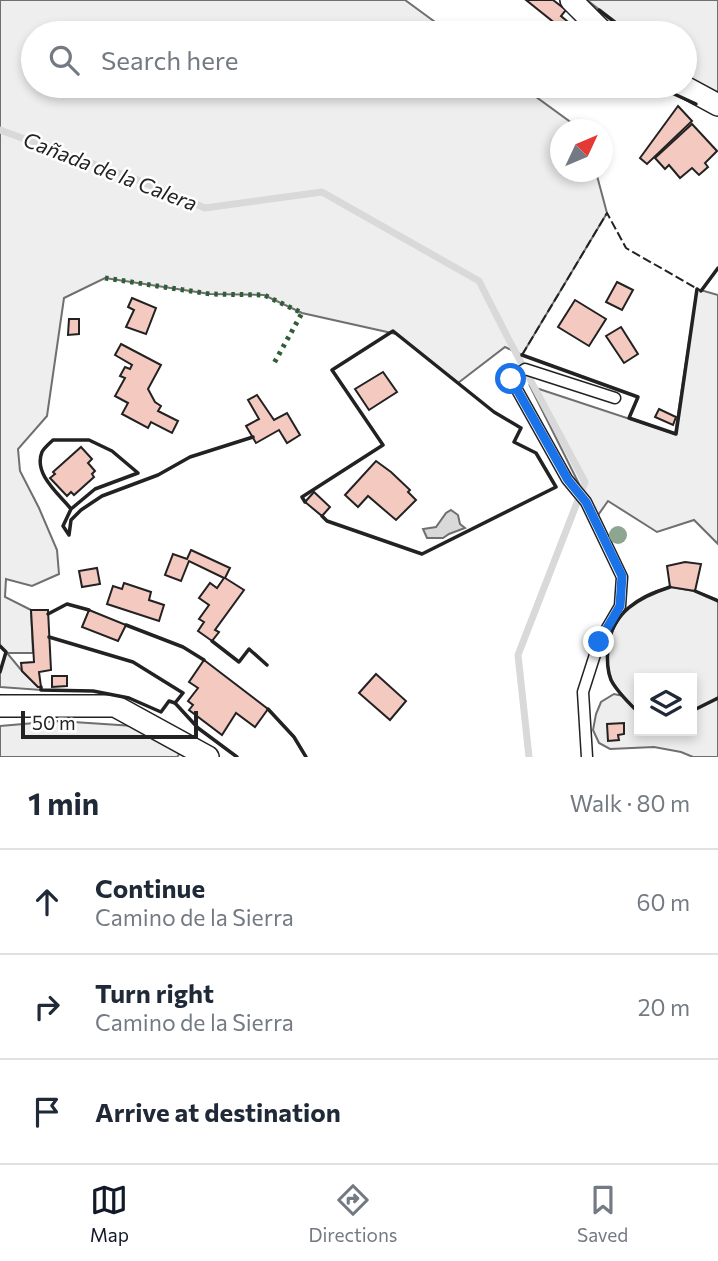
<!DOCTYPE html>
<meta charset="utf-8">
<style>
body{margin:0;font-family:Commissioner,sans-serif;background:#f2f2f3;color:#1f2937}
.controls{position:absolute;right:21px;bottom:21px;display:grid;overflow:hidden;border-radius:0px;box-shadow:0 4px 10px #0003}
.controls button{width:63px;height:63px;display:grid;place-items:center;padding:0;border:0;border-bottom:2px solid #e0e1e3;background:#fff;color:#1f2937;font:35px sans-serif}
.compass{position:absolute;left:550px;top:119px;width:63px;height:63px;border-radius:50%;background:#fff;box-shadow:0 4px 10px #0003;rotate:46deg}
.scale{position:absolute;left:21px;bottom:18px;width:177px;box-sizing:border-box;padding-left:7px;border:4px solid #222;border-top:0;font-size:19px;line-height:24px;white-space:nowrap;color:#222;-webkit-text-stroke:5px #fff;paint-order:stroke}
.stop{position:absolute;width:21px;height:21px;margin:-16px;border:5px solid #1a73e8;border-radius:50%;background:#fff}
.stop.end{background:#1a73e8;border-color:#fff;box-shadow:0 2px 7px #0008}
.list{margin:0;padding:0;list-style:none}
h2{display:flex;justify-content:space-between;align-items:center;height:91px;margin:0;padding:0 28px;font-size:30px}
h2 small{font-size:23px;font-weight:400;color:#747a83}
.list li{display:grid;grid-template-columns:46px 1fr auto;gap:21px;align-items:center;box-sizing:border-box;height:105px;padding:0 28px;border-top:2px solid #e0e1e3}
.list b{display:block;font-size:26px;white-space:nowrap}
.list p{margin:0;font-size:23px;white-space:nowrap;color:#747a83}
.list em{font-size:23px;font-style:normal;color:#747a83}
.icon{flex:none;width:38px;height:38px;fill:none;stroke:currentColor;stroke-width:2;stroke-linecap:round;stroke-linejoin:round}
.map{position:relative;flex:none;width:718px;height:757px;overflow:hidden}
.search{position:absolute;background:#fff;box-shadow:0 4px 10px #0003;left:21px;right:21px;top:21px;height:77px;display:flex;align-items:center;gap:18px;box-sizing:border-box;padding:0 24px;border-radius:38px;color:#747a83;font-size:26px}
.sheet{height:406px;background:#fff}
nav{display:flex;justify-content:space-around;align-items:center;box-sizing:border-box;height:98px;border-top:2px solid #e0e1e3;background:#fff;font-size:19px;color:#747a83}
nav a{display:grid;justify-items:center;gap:4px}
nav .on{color:#111827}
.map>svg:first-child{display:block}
</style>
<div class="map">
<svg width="718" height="757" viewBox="0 0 718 757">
<rect width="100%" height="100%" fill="#fff"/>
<g fill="#eee" stroke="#6f6f6f" stroke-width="2" fill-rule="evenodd">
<polygon points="0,0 405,0 450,33 33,33 33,86 521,86 580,129 560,130 560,172 596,172 607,213 522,355 505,347 458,383 396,334 302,313 264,295 210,294 105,278 64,298 47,416 18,449 20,471 39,508 57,550 59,574 32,586 6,579 5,597 31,610 33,653 7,653 22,671 38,687 41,687 41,690 0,687 0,672 6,652 0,646"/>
<polygon points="587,0 718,0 718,95 685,78 685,33 629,33"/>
<polygon points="697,289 718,295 718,544 694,520 657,532 608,501 596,518 530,386 675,434"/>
<path d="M670,587L695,591L716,599L718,601V757H693L681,752L654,747L610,749L599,743L593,730L596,714L601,702L614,694L623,696C619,691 613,684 611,678C599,643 617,609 649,594C655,591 663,589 670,587ZM639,678H692V731H639Z"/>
<polygon points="58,721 134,726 180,753 177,757 0,757 0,726"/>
</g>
<polygon fill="#d9d9d9" stroke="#6f6f6f" stroke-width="2" points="451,510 458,515 460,524 465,528 449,534 443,538 427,538 423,529 436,527 446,513"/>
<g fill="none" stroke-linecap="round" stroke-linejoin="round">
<polyline stroke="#d9d9d9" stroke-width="7" points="0,130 135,179 205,208 322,192 479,281 509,340 585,482 518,655 529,757"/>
</g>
<g fill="#f3c9c0" stroke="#222" stroke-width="2">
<polygon points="526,0 553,0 566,10 561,16 567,21 561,28"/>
<polygon points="678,106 692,121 647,164 640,158"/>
<polygon points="692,124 717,151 705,163 708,167 699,175 692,168 680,178 669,165 665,169 655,158"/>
<polygon points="617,282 633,290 622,310 606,302"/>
<polygon points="132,298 156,308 146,334 126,327 134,310 128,307"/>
<polygon points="575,300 606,319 589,346 558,327"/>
<polygon points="69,319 79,319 79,334 68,335"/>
<polygon points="621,327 638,354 624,363 606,336"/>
<polygon points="121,344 161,365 148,389 155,402 161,406 158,411 178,421 172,433 151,422 148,428 122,414 128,403 115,396 125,378 120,376 125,367 130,369 132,365 115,355"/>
<polygon points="383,372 397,392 369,410 355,389"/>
<polygon points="257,395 274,420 287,413 300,435 287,443 279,430 256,443 246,426 259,419 248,400"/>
<polygon points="659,409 676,417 673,425 655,417"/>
<polygon points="81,447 92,459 88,463 95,471 92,474 94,477 74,495 71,492 67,496 50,478 55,474 53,472"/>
<polygon points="376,461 391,472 410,490 408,492 416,500 396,520 368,496 358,507 345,495"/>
<polygon points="314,492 330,507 322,516 305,502"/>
<polygon points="191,550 230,568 225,578 244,590 215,630 219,632 212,641 198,631 204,622 199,619 209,605 199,598 210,583 217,588 224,578 189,561 181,581 165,575 173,554 187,559"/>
<polygon points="685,562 701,564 695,591 670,587 667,566"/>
<polygon points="97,568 100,584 82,587 79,571"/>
<polygon points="124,583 151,592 149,600 164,605 159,621 107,604 113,586 122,589"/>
<polygon points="31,610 48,610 51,670 39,672 41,687 38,687 22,671 21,663 34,662"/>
<polygon points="89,610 126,625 118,641 82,627"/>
<polygon points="204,660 268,709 255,727 236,713 222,735 189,710 193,705 188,701 198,688 189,682"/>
<polygon points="376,674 406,701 390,720 359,693"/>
<polygon points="52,676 67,676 67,686 52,687"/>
<polygon points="624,723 624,734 618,735 619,740 608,741 607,724"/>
</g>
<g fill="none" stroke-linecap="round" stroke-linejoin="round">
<g stroke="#222" stroke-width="13">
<polyline id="service" points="587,757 583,692 599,642 620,606 622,577 586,502 567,479 511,379 525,369 615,398"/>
</g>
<g stroke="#222" stroke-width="24">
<g id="minor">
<polyline points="571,0 604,33"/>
<polyline points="683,86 718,105"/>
<polyline points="0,706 115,706 208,757"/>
</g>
</g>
<use href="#service" stroke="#fff" stroke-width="10"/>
<use href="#minor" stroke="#fff" stroke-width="21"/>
<polyline stroke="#2f5e38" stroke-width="5" stroke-dasharray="3.5 5" stroke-linecap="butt" points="105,278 210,294 264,295 302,313 273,365"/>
<polyline stroke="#222" stroke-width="2" stroke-dasharray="9 3.5" stroke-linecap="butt" points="522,355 607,213 626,248 701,291"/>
<g stroke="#222" stroke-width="3.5">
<polyline points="599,10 629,33"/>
<polyline points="661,86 661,88 696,104"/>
<polyline points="701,291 718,268"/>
<polyline points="522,355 638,397 629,418 676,434 697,289"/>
<polyline points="305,502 302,497 383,445 332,370 393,331 494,412 521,428 514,442 536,453 556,487 422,554 327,521 322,516"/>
<path d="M71,509C59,494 33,474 42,452C44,448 50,443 53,440H89L112,451L138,473L95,489L71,509L63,526L69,535L71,520L81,510L102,496L158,475L190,457L253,437"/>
<polyline points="695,591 718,601"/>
<polyline points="48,614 67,604 89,610"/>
<polyline points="126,625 183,647 204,660"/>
<polyline points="49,637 133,662 183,693 175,703 198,728 237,757"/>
<polyline points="212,641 239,662 249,649 267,665"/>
<polyline points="0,646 6,652 0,672"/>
<polyline points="41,687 41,690 93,691 129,698 161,712 169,701 175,703"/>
<polyline points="268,709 294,737 306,757"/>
<polyline points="692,711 718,698"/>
<path d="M639,713C630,704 617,692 611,680C607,670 607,657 608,647C612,612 639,597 670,587"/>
</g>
</g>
<circle fill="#8da692" cx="618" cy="535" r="9"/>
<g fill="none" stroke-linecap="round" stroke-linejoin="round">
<polyline stroke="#1a73e8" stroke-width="9" points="511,379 568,480 586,502 622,576 620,606 599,642"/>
</g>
<g text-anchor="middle" stroke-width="5" stroke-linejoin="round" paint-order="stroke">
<g font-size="21" font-style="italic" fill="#222" stroke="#fff">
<text transform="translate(110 172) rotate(21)" y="7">Cañada de la Calera</text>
</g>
</g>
</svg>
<div class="controls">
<button><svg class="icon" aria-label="layers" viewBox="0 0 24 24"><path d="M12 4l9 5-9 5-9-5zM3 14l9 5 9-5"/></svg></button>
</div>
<svg class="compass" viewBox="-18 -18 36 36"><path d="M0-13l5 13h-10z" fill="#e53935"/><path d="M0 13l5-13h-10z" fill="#747a83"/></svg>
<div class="scale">50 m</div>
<div class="stop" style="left:511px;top:379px"></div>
<div class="stop end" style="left:599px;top:642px"></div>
<div class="search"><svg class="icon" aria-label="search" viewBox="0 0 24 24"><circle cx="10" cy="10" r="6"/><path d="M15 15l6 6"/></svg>Search here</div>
</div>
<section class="sheet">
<h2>1 min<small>Walk · 80 m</small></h2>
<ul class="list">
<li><svg class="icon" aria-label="ahead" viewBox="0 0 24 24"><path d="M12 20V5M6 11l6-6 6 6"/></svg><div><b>Continue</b><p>Camino de la Sierra</p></div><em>60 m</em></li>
<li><svg class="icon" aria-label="right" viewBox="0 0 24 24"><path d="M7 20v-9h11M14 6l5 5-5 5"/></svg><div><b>Turn right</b><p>Camino de la Sierra</p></div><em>20 m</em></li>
<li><svg class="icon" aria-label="arrive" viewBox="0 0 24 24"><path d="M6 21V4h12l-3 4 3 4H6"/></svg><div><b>Arrive at destination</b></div></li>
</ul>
</section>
<nav>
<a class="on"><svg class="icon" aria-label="map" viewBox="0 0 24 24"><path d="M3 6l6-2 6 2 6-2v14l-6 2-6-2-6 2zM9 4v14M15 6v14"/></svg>Map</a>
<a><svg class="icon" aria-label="directions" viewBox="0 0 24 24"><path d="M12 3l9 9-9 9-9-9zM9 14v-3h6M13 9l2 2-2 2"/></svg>Directions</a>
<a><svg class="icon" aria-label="saved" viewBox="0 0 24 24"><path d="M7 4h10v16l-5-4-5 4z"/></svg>Saved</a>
</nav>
